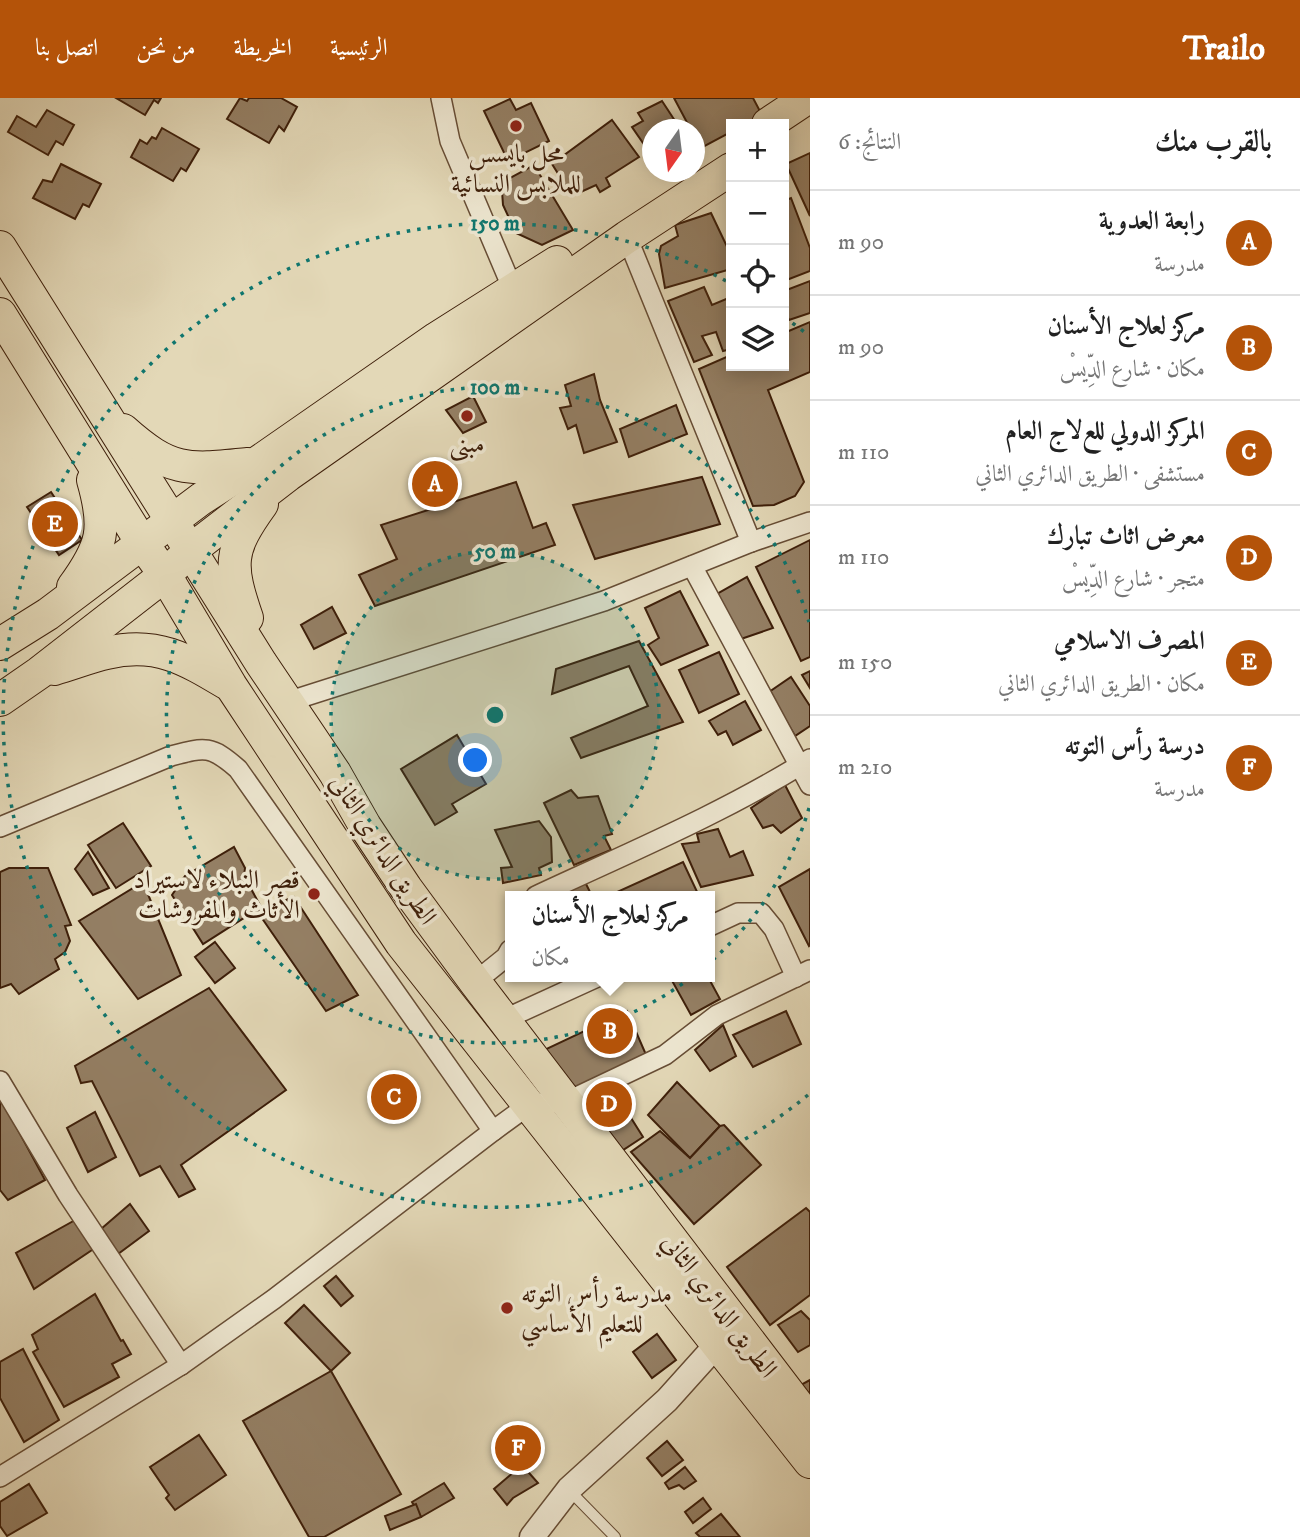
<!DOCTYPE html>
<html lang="ar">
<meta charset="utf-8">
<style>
body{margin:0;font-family:"IM FELL DW Pica",Amiri,serif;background:#f6f6f6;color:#222;direction:rtl}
.controls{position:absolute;right:21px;top:21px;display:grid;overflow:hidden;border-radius:0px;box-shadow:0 4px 18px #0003}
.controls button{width:63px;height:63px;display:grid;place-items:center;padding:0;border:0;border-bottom:2px solid #e0e0e0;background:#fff;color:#222;font:35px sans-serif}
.compass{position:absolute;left:642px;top:21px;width:63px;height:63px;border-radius:50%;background:#fff;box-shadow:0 4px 18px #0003;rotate:194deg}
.you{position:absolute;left:476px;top:663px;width:24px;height:24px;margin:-18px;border:5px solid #fff;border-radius:50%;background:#1a73e8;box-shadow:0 0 0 10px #1a73e833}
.badge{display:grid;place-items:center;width:46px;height:46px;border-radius:50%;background:#b45309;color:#fff;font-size:23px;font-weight:700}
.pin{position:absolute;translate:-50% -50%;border:4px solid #fff;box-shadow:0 2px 7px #0006}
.popup{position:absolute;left:505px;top:793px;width:210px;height:91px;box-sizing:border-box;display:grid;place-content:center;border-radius:0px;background:#fff;filter:drop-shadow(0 2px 5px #0005);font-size:23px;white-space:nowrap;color:#767676}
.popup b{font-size:26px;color:#222}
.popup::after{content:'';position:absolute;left:50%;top:100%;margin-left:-14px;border:14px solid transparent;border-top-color:#fff}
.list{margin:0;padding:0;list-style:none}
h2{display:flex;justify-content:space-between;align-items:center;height:91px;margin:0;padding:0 28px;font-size:30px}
h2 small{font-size:23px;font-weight:400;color:#767676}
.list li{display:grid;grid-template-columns:46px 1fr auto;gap:21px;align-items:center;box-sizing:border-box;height:105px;padding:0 28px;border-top:2px solid #e0e0e0}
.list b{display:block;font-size:26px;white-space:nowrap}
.list p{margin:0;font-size:23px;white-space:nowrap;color:#767676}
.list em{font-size:23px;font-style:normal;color:#767676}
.icon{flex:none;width:38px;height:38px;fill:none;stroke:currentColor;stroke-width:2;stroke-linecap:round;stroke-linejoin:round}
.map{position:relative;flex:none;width:810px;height:1439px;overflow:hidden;direction:ltr}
header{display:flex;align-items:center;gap:42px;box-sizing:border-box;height:98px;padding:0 35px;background:#b45309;color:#fff}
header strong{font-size:33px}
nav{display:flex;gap:38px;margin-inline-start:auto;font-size:24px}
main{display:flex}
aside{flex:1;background:#fff}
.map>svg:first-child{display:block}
</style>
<header>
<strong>Trailo</strong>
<nav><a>الرئيسية</a><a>الخريطة</a><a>من نحن</a><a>اتصل بنا</a></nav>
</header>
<main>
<aside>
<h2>بالقرب منك<small>النتائج: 6</small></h2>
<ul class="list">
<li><span class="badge">A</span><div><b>رابعة العدوية</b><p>مدرسة</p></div><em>90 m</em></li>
<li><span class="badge">B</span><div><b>مركز لعلاج الأسنان</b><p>مكان · شارع الدِّيسْ</p></div><em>90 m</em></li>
<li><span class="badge">C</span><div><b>المركز الدولي للعﻻج العام</b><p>مستشفى · الطريق الدائري الثاني</p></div><em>110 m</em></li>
<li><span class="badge">D</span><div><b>معرض اثاث تبارك</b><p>متجر · شارع الدِّيسْ</p></div><em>110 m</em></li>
<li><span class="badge">E</span><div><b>المصرف الاسلامي</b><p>مكان · الطريق الدائري الثاني</p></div><em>150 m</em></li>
<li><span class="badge">F</span><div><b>درسة رأس التوته</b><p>مدرسة</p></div><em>210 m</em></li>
</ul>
</aside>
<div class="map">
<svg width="810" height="1439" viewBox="0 0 810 1439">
<rect width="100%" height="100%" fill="#e3d8b7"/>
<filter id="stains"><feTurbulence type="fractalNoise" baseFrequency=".00286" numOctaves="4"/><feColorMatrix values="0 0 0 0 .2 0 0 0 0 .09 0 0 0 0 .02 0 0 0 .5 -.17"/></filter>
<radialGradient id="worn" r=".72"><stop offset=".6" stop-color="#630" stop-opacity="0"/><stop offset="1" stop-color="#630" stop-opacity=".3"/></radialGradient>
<g fill="#947f64" stroke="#3e1f0a" stroke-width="2">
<polygon points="116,0 161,0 158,5 154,2 145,17"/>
<polygon points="240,0 247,3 249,0 281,0 297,9 284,33 279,28 269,45 227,21"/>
<polygon points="674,0 753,0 762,17 745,26 731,26 731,34 701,50 694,38 694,32 691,32"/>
<polygon points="510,1 516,12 531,5 549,43 508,63 484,13"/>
<polygon points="662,3 681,32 652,32 652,58 632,29 643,23 638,15"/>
<polygon points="47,12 74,27 63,47 56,43 48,57 8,34 17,18 36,29"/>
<polygon points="612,22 639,59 606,80 610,88 600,94 596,87 572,98 552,66"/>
<polygon points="162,30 199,51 186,73 181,70 173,83 131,59 140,42 147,46 152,39 156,41"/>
<polygon points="810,55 810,118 786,66"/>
<polygon points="61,66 101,86 89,109 83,106 75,121 33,100 43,82 52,84"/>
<polygon points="534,67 573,132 542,147 516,135 503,107 502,93 497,87"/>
<polygon points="791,100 810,150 810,173 784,183 784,103"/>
<polygon points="711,115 731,157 731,171 665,190 659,156 661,148 678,138 675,127"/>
<polygon points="810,183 810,215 789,222 784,211 784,193"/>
<polygon points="704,189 712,207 731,199 731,251 723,253 716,234 702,238 712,257 694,264 668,203"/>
<polygon points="810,224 810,274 768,292 804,384 795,398 774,407 753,408 699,271 731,257 731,268 784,268 784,235"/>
<polygon points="594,276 600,302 617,344 584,355 576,327 568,331 560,310 571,308 565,287"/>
<polygon points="473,298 486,324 463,335 446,312"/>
<polygon points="676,307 687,336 629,359 620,331"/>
<polygon points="702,379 720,426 595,461 573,407"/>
<polygon points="516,384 533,430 546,425 555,447 375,508 359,477 397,461 381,427"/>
<polygon points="51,394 82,442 59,457 27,409"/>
<polygon points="810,442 810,559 801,563 756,469"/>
<polygon points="747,479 773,530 741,541 717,496"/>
<polygon points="680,493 708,547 661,567 648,547 659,540 645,510"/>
<polygon points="332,509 346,535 314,551 301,527"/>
<polygon points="639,543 683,624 581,660 571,640 648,608 629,568 552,596 556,571"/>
<polygon points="719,554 739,596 699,615 679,572"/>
<polygon points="810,573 810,590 802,577"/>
<polygon points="791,579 810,608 810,628 795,638 769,594"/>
<polygon points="745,603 761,632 733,647 726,633 718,637 709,623"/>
<polygon points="457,637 486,686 452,706 457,714 435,727 401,671"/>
<polygon points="785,687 802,720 781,735 773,727 763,730 751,710"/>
<polygon points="571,692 578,700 598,698 612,736 604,738 611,752 574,767 544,705"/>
<polygon points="539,723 551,739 552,764 539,770 541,777 503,785 501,770 512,769 495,732"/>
<polygon points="123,725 151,768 116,790 88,747"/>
<polygon points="718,731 730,759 743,753 753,777 701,789 682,746 699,744 697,736"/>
<polygon points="234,749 245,770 244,778 261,809 203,846 172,797 185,778"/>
<polygon points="88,754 109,790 93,797 75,771"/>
<polygon points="683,764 699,798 618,798 617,794"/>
<polygon points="9,770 48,770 71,827 65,828 70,843 65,854 55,861 59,871 19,896 11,886 0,890 0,774"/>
<polygon points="810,771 810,847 809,848 779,789"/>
<polygon points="143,784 181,877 138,901 79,823"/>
<polygon points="585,784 592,798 557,798"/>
<polygon points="294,799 358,897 326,913 257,813"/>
<polygon points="215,844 235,870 215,885 195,859"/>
<polygon points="670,879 708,879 720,901 691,917"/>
<polygon points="209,890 286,992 181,1067 195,1091 179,1099 160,1068 140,1078 92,983 81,985 75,968"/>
<polygon points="627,913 647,959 572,991 542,953"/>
<polygon points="786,913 801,946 753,969 733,937"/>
<polygon points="723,927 736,958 710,973 695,952"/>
<polygon points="677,984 720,1028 690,1060 648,1017"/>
<polygon points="609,985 643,1039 617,1056 582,1002"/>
<polygon points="3,1004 45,1082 8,1102 0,1092 0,1005"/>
<polygon points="95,1014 116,1059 88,1074 67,1030"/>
<polygon points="724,1027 761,1067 694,1126 631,1054 660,1033 690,1060 720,1028"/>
<polygon points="130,1106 149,1133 114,1159 101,1131"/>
<polygon points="806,1110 810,1114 810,1197 770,1227 727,1169"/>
<polygon points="77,1121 95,1150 34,1191 16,1155"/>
<polygon points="336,1178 353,1198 341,1208 324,1188"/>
<polygon points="95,1196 121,1243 123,1242 131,1256 112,1266 119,1279 64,1309 33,1254 38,1251 32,1237"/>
<polygon points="304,1207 350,1255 331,1273 285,1225"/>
<polygon points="801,1213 810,1222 810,1247 798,1254 778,1227"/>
<polygon points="657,1236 676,1262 652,1280 633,1254"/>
<polygon points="23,1251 59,1322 24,1344 0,1300 0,1264"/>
<polygon points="331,1273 401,1396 324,1439 309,1439 243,1323"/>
<polygon points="810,1282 810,1304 801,1287"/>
<polygon points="199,1337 226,1377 175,1412 166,1400 169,1397 150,1369"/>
<polygon points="667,1343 683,1362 662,1378 647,1360"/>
<polygon points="522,1367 538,1385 513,1400 507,1407 494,1391"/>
<polygon points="685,1369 696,1383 684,1391 679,1387 669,1391 665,1385"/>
<polygon points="444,1385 454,1400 421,1419 412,1404"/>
<polygon points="29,1386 47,1415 7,1438 0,1428 0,1404"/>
<polygon points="703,1400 711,1411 693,1425 685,1414"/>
<polygon points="416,1406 421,1419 390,1432 385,1418"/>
<polygon points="721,1416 740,1439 700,1439 696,1435"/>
</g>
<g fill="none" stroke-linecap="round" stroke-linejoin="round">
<g stroke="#674d35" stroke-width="12">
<polyline id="service" points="569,1392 615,1439"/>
</g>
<g stroke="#674d35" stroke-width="22">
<g id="minor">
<polyline points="441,0 450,43 517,201"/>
<polyline points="627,139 751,444"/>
<polyline points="692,468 810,687"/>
<polyline points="287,604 604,503 751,444 810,424"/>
<path d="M0,729L171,658C205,649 211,647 238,671L493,1033"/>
<path d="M536,798C628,755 724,715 810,661"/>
<polyline points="710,828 738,815 761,815 774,831 796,879"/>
<polyline points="475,884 506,859 510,852"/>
<polyline points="503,922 597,879"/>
<polyline points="0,983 68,1097 181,1267"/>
<polyline points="0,1379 181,1267 274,1201 493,1033 530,1006 566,1004 665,957 717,917 810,872"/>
</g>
</g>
<g stroke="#674d35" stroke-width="27">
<polyline id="tertiary" points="532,1439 569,1391 667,1302 729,1233"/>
</g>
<g stroke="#3e1f0a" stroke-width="34">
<g id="primary">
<polyline points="768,26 807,0"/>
<polyline points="0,149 261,565 335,675 365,728 406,790 475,884 810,1323"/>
<polyline points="0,216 142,445 165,477 231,588 401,845 810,1364"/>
<path d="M123,332C171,375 188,372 248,366"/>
<path d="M73,489C103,448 107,431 93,382"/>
<path d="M247,520C229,467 228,453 262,406"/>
<polyline points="0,546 48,516 201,401 257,365 437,240 557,164"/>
<path d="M54,571C72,566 89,559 107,555C156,543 186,561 226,585"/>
<polyline points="0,602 39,575 165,477 191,452 288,377 627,139 731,71"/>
</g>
</g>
<use href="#service" stroke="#ede6d0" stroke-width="10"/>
<use href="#minor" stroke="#ede6d0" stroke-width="19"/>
<use href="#tertiary" stroke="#ede6d0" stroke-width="24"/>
<use href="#primary" stroke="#e3d8b7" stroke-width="32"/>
</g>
<circle cx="495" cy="617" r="164" fill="#0f766e" fill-opacity=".12"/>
<g fill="none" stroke="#0f766e" stroke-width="3.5" stroke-dasharray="3.5 7">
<circle cx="495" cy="617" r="164"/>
<path d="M809 710A328 328 0 1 1 809 524"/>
<path d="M808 997A492 492 0 1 1 730 185M784 219A492 492 0 0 1 808 237"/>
</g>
<g fill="#8f2418" stroke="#ede6d0" stroke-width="2.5">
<circle cx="516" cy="28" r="7"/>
<circle cx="467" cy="318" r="7"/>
<circle cx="314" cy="796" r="7"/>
<circle cx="507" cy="1210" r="7"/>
</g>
<g text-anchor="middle" stroke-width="7" stroke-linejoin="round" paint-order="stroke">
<g font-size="26" fill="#3e1f0a" stroke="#ede6d0">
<text x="516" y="64">محل بايسس<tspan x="516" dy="30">للملابس النسائية</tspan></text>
<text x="467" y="354">مبنى</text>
<text x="300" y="790" text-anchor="end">قصر النبلاء ﻻستيراد<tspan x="300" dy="30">اﻷثاث والمفروشات</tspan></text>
<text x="521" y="1204" text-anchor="start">مدرسة رأس التوته<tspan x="521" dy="30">للتعليم الأساسي</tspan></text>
</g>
<g font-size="26" fill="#3e1f0a" stroke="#ede6d0">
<text transform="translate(384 751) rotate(57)" y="9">الطريق الدائري الثاني</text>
<text transform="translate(720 1207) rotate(53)" y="9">الطريق الدائري الثاني</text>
</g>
</g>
<circle cx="495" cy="617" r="10" fill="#0f766e" stroke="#ede6d0" stroke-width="3.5"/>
<g font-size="21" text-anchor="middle" font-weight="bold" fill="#0f766e" stroke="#ede6d0" stroke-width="7" stroke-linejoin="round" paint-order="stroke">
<text x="495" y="132">150 m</text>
<text x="495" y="296">100 m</text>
<text x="495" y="460">50 m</text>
</g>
<rect width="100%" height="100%" filter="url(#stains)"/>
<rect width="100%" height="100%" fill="url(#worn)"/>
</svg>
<div class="controls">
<button>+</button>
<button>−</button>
<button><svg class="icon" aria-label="locate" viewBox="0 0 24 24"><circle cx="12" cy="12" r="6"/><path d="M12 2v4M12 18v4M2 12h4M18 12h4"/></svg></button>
<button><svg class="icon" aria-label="layers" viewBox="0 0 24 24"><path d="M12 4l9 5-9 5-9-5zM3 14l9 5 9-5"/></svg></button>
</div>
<svg class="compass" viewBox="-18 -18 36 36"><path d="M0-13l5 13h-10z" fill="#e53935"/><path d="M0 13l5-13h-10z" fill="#767676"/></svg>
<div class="you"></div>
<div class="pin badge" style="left:435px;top:386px">A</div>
<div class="pin badge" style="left:610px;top:933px">B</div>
<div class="popup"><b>مركز لعلاج الأسنان</b>مكان</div>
<div class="pin badge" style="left:394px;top:999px">C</div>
<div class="pin badge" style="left:609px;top:1006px">D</div>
<div class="pin badge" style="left:55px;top:426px">E</div>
<div class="pin badge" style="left:518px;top:1350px">F</div>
</div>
</main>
